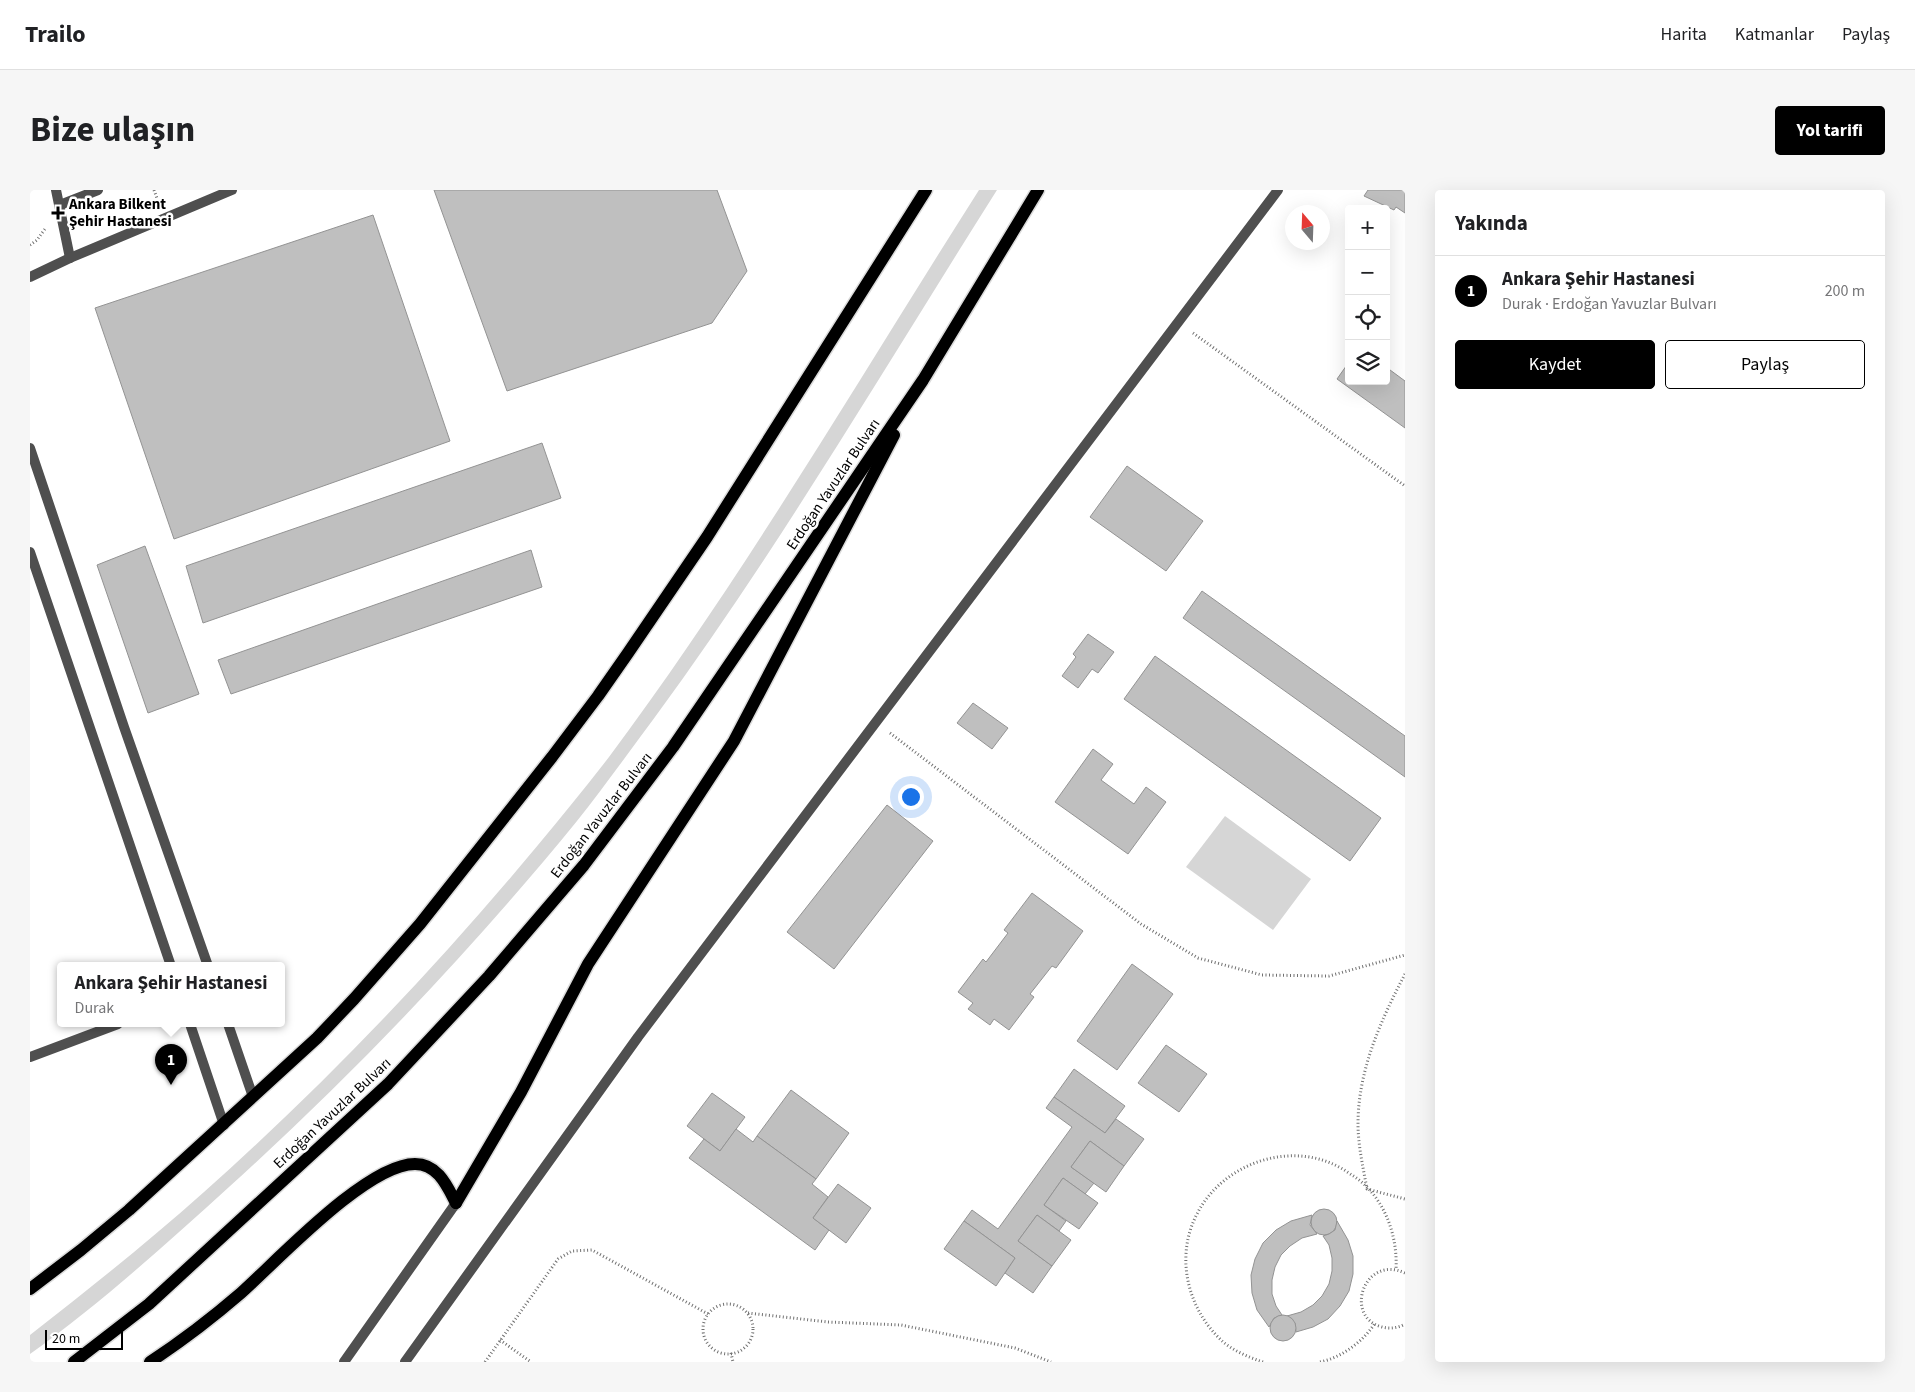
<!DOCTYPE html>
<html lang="tr">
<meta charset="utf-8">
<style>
body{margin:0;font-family:"Source Sans 3",sans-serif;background:#f6f6f6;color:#202124}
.controls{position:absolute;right:15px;top:15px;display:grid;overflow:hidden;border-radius:5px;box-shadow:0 5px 20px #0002}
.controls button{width:45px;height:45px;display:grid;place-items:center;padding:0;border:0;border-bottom:1px solid #e0e0e0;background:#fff;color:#202124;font:25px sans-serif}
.compass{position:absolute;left:1255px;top:15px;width:45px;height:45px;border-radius:50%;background:#fff;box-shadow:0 5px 20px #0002;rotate:341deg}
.scale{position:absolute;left:15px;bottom:12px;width:78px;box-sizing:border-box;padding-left:5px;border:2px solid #000;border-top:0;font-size:14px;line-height:18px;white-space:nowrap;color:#000;-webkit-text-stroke:4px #fff;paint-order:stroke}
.you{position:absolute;left:880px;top:606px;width:18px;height:18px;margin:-12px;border:4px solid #fff;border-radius:50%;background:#1a73e8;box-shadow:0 0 0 8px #1a73e833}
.badge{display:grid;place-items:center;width:32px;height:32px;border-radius:50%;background:#000;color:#fff;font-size:16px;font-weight:700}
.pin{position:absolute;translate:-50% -41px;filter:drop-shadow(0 1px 2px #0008)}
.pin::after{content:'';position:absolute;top:26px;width:18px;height:15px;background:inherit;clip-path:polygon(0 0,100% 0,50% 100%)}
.popup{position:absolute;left:27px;top:772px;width:228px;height:65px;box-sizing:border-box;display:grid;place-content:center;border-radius:5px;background:#fff;filter:drop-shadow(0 1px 4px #0005);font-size:16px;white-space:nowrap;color:#757577}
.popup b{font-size:19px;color:#202124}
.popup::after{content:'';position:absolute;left:50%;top:100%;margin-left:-10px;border:10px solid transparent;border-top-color:#fff}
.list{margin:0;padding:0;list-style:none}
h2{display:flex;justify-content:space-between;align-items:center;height:65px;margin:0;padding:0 20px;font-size:21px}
h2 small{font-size:16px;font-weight:400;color:#757577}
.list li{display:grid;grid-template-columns:32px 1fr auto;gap:15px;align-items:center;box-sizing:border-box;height:70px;padding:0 20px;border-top:1px solid #e0e0e0}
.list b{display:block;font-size:19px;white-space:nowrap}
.list p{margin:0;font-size:16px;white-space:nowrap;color:#757577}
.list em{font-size:16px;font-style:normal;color:#757577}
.actions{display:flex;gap:10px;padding:15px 20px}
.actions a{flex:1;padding:11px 0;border:1px solid #000;border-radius:5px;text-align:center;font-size:18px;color:#000}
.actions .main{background:#000;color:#fff}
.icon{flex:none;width:28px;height:28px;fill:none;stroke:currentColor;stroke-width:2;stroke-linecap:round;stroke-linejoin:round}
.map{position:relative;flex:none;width:1375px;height:1172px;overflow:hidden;border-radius:5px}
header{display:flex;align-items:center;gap:30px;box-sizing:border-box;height:70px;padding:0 25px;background:#fff;border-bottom:1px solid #e0e0e0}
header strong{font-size:24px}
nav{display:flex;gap:28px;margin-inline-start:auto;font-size:18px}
.intro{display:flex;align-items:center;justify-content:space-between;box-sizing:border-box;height:120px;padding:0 30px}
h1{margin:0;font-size:35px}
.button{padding:12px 22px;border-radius:5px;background:#000;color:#fff;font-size:18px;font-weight:700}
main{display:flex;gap:30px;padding:0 30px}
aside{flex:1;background:#fff;border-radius:5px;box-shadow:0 5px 20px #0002}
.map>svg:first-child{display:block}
</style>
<header>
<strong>Trailo</strong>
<nav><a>Harita</a><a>Katmanlar</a><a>Paylaş</a></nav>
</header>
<div class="intro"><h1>Bize ulaşın</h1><a class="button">Yol tarifi</a></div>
<main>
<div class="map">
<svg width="1375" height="1172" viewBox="0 0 1375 1172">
<rect width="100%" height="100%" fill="#fff"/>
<g fill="#d6d6d6">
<path d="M949,0H967C855,177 749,358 625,527C599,562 574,597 547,631C441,761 324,884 199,997C135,1055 70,1114 0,1164V1145C59,1099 118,1052 174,1002C294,895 406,778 508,655C532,626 556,597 579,567C714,386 828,190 949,0Z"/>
<polygon points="1195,626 1281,689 1243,740 1156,677"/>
</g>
<g fill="#bfbfbf" stroke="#939393">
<polygon points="404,0 687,0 717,81 682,133 477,201"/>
<polygon points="1338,0 1375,0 1375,23 1366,17 1364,20 1334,6"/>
<polygon points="343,25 420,251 144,349 65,118"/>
<polygon points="1319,172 1319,191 1356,191 1356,177 1375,191 1375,238 1307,189"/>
<polygon points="512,253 531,308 173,433 156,376"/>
<polygon points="1097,276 1173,331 1136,381 1060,327"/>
<polygon points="115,356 169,504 118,523 67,375"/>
<polygon points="501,360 512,397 201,504 188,470"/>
<polygon points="1172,401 1375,546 1375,587 1153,428"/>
<polygon points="1058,444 1084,462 1068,483 1062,479 1048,498 1032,486 1046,467 1043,464"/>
<polygon points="1125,466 1351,628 1320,671 1094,509"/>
<polygon points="943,513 978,538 962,559 927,533"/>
<polygon points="1063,559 1083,574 1071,590 1104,614 1116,597 1136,612 1098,664 1025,612"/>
<polygon points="857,615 903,651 804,779 757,742"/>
<polygon points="1002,703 1053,741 1026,778 1022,776 1000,804 1004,807 979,840 964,829 960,835 938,819 943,813 928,802 953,769 956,772 978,743 974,740"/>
<polygon points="1102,774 1143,804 1087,880 1047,851"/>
<polygon points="1136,855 1177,884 1149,922 1108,893"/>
<polygon points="1044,879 1095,916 1075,943 1024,907"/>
<polygon points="761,900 819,943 786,989 727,946"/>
<polygon points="682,903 715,927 690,961 657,936"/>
<polygon points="1024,907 1075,943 1086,929 1114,949 1094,976 1060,951 1041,977 1064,993 1055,1004 1033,988 1014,1015 1036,1031 1029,1041 1007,1025 988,1051 1022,1076 1003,1103 975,1083 985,1068 934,1031 942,1020 968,1039 1042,937 1016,918"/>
<polygon points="706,939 723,952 727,946 786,989 782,994 798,1007 783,1028 799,1040 785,1060 659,968 674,949 690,961"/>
<polygon points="1060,951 1094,976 1076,1002 1041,977"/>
<polygon points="1033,988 1068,1013 1049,1039 1014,1015"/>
<polygon points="808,994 841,1018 816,1053 783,1028"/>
<circle cx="1294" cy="1032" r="13"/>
<polygon points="1007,1025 1041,1050 1022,1076 988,1051"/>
<polygon points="1282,1025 1280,1035 1287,1044 1272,1048 1260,1056 1251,1065 1245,1077 1242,1090 1242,1104 1246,1116 1252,1125 1244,1128 1239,1137 1227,1120 1222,1103 1221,1085 1225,1069 1233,1053 1246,1040 1261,1031"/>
<polygon points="934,1031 985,1068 966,1096 914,1059"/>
<polygon points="1307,1031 1318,1050 1323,1066 1323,1084 1319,1101 1310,1116 1298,1129 1283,1137 1266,1142 1265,1133 1257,1126 1271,1122 1283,1115 1292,1106 1299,1094 1302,1081 1302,1068 1299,1055 1293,1046 1299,1044 1305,1040"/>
<circle cx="1253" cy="1138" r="13"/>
</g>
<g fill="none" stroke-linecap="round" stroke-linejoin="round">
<g stroke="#dbdbdb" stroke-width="15">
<g id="primary">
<polyline points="426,1013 491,902 558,774 704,551 864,245"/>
<polyline points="0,1099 51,1060 99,1020 287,848 324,809 390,734 522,567 568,506 598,463 677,347 896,0"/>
<polyline points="44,1172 119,1114 358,894 459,786 554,675 643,557 893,190 1008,0"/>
<path d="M120,1172C152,1151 182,1128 211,1103C248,1070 337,974 385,974C408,974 417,996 426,1013"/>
</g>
</g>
<g stroke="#717171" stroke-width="3" stroke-dasharray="1 2.5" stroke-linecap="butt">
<polyline points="124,0 128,11"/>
<polyline points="0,55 7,50 15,39"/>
<polyline points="1163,143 1375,296"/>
<polyline points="860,543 1111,734 1168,768 1232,785 1299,786 1375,765"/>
<path d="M1375,784C1351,830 1328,880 1328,934C1328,955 1333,977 1337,999L1375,1009"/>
<path d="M1375,1083C1334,1064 1313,1127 1352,1137C1360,1139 1368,1138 1375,1134"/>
<circle cx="698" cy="1139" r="25"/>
<polyline points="718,1123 798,1132 871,1135 985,1158 1021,1172"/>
<polyline points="470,1150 501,1172"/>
<polyline points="701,1163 703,1172"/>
<polyline points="455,1172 528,1069 542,1061 562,1060 678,1124"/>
<path d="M1233,1172C1218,1167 1201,1160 1190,1149C1157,1117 1145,1066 1167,1024C1192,974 1259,950 1309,977C1315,980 1320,984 1325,987C1354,1007 1368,1045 1366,1080"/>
<path d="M1290,1172C1311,1168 1334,1151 1345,1133"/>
</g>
<g stroke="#4f4f4f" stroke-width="10">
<polyline points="26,0 40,68"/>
<polyline points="30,15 68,0"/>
<polyline points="0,867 88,834"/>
</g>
<g stroke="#4f4f4f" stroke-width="10">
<polyline points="0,87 40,68 202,0"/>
<polyline points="0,258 94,537 178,776"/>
<polyline points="0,362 141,776"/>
<polyline points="160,834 194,935"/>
<polyline points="198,834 223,907"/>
<polyline points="314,1172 426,1013"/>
<polyline points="375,1172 608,847 1248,0"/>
</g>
<use href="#primary" stroke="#000" stroke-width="12"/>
</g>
<path fill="#000" stroke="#fff" stroke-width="2" d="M25.5 15.5h5v5h5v5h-5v5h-5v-5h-5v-5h5z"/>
<g text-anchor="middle" stroke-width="5" stroke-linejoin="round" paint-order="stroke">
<g font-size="15" font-weight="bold" fill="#000" stroke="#fff" text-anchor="start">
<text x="39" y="19">Ankara Bilkent<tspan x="39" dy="17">Şehir Hastanesi</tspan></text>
</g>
<g font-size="15" fill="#000" stroke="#fff">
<text transform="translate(803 294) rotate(-56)" y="5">Erdoğan Yavuzlar Bulvarı</text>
<text transform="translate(571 625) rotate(-52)" y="5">Erdoğan Yavuzlar Bulvarı</text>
<text transform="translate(302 923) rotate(-43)" y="5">Erdoğan Yavuzlar Bulvarı</text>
</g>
</g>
</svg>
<div class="controls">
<button>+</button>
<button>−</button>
<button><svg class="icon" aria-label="locate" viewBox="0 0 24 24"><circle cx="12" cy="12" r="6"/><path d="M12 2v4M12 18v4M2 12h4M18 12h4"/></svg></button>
<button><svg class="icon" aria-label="layers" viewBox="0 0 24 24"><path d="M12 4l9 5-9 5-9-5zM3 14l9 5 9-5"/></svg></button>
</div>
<svg class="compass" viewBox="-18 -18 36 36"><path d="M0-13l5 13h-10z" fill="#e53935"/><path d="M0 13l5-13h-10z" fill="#757577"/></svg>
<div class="scale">20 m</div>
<div class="you"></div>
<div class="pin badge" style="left:141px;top:895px">1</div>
<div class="popup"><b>Ankara Şehir Hastanesi</b>Durak</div>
</div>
<aside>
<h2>Yakında<small></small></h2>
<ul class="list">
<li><span class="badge">1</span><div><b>Ankara Şehir Hastanesi</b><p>Durak · Erdoğan Yavuzlar Bulvarı</p></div><em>200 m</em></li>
</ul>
<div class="actions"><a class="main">Kaydet</a><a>Paylaş</a></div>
</aside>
</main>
